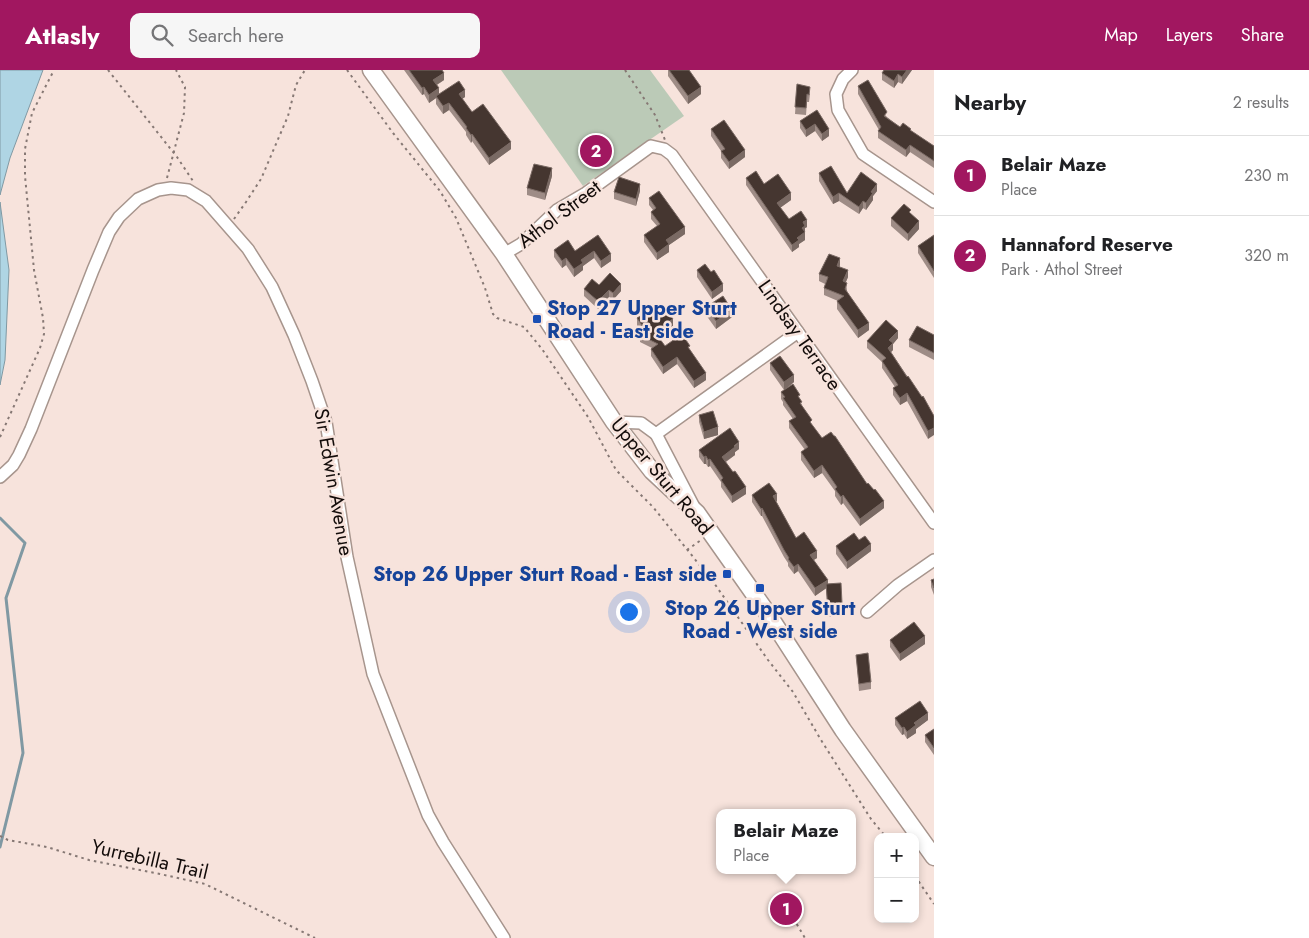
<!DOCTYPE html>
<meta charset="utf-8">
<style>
body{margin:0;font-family:Jost,sans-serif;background:#f6f6f6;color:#202124}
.controls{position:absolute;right:15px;bottom:15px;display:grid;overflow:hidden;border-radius:10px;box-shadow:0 2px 8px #0003}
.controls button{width:45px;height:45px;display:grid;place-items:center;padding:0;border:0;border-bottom:1px solid #e0e0e0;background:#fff;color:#202124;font:25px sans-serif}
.you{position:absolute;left:628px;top:541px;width:18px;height:18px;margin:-12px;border:4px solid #fff;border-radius:50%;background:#1a73e8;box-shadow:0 0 0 8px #1a73e833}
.badge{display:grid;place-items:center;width:32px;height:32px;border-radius:50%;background:#a11760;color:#fff;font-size:16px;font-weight:700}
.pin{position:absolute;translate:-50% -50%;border:2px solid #fff;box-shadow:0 1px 5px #0006}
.popup{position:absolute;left:716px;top:739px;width:140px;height:65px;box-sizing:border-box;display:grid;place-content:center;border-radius:10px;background:#fff;filter:drop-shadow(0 1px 4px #0005);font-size:16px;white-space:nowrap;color:#757577}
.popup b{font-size:19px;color:#202124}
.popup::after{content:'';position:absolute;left:50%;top:100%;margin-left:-10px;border:10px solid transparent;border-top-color:#fff}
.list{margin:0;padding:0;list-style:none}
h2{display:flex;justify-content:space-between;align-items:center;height:65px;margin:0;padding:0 20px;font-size:21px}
h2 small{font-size:16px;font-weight:400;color:#757577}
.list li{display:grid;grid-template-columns:32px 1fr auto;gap:15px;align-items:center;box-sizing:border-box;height:80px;padding:0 20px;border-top:1px solid #e0e0e0}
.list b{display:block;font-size:19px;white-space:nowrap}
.list p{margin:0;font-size:16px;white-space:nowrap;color:#757577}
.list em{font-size:16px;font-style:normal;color:#757577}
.icon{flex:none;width:28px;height:28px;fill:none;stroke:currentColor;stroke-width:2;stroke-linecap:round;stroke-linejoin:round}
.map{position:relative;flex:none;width:934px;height:868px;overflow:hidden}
header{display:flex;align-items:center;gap:30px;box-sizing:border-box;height:70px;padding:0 25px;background:#a11760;color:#fff}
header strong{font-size:24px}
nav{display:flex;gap:28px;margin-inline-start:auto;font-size:18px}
.search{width:350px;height:45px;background:#f6f6f6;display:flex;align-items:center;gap:12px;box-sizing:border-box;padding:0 18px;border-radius:10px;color:#757577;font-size:19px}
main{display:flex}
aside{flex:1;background:#fff}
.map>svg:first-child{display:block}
</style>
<header>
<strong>Atlasly</strong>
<div class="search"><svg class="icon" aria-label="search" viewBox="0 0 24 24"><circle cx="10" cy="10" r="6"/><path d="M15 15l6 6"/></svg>Search here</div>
<nav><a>Map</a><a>Layers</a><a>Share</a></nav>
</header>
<main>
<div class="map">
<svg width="934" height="868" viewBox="0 0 934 868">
<rect width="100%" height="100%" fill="#f7e3dc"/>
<polygon fill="#bbcab7" points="501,0 650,0 684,46 583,116"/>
<g fill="#afd5e4" stroke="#8099a3">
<polygon points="0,0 43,0 10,88 0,125"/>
<polygon points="0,132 9,200 5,290 0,315"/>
</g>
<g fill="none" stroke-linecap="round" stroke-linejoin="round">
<polyline stroke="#8099a3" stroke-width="3" points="0,448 25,473 6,528 23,683 0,777"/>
<g stroke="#a7958d" stroke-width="14">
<g id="minor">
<polyline points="852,0 843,9 836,24 838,40 863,84 934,132"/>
<polyline points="504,184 521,174 557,140 586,123 651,76 664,79 672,85 934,453"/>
<polyline points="614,352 641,353 656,364"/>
<polyline points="0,407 13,395 19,385 31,359 93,200 109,162 119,147 138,129 158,120 171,118 188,120 206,131 248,179 272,217 294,265 312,311 326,352 347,487 373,604 428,745 443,772 504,868"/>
<polyline points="693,435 656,364 798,262"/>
<polyline points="867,542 898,515 934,490"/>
</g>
</g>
<g stroke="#a7958d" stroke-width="19">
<polyline id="secondary" points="371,0 504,184 614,352 652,401 697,443 711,463 768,544 843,660 934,787"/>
</g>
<g stroke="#867874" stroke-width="2" stroke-dasharray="2.5 4" stroke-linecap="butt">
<polyline points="108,0 177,87 193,111"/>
<polyline points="347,0 393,63 440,121 456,148 485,218 493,244 497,248 524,257 542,279 588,347 616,400 653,437 714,513 768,590 793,622 821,670 871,749 886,767"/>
<polyline points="625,0 655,45 665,70"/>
<polyline points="167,108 184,43 185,17 176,0"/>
<polyline points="234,149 246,132 261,109 288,46 296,15 305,0"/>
<polyline points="0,367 40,278 44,264 43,248 34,200 25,106 25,79 32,43 54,0"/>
<polyline points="687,480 701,470"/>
<polyline points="0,766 8,770 47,777 89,790 160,804 205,814 315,868"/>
<polyline points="915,806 934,834"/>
<polyline points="795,832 789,841 805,868"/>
</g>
<use href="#minor" stroke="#fff" stroke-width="11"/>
<use href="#secondary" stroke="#fff" stroke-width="16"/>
</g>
<g fill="#9e8c86">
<polygon points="404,0 442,0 444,10 437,15 439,24 465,27 462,29 472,42 511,79 489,95 472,71 471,73 466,65 466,62 449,40 443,44 436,34 436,28 429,33 424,24 422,25"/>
<polygon points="668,0 689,0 701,24 688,34 668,6"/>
<polygon points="912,0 902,14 898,12 894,18 882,10 882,3"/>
<polygon points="797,14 810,24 809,32 807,32 806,45 795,44"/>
<polygon points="858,16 887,47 900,57 911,61 934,76 934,98 910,82 906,87 878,68 878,61 879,60 858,24"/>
<polygon points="817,40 829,66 822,71 815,61 806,67 800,58 800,51"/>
<polygon points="711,59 745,87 729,99 721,88 721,81 711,66"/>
<polygon points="819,103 847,123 877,121 873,126 873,130 866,140 863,138 859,144 839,131 833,134 819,111"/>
<polygon points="552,106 545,130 527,125 527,118"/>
<polygon points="746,108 764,114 791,130 780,138 789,149 807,157 805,158 805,170 799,174 799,177 792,182 746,115"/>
<polygon points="640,121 636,136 614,129 614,122"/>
<polygon points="649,128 685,164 669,175 669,182 657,190 644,172 644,165 657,156 651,149 651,142 653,140 649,135"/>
<polygon points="911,144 919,159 908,171 891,156 891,148"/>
<polygon points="598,165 611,191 601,198 594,188 583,196 583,200 574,207 566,195 562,198 554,187 554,180 575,181"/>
<polygon points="934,165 934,208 918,183 918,176"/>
<polygon points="840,195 840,197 848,207 846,212 847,220 847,221 869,260 858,268 837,239 837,231 838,231 824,225 824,218 825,214 819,211 819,204"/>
<polygon points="697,200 711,202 723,221 712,229 697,207"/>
<polygon points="599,215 621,221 613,230 609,227 598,239 584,226 584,219"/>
<polygon points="706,237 732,247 716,259 706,245"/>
<polygon points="658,247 673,256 658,266 665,276 690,280 706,310 694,318 677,294 663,304 651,286 651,279 652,278 640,272 640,265 642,263 637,255 637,248"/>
<polygon points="934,265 934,290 909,277 909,270"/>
<polygon points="898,268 893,274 893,280 891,282 934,346 928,369 907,331 900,335 893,325 893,318 895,317 882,298 882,292 867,278 867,271"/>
<polygon points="770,293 794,312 787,318 800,329 802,336 812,355 822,368 867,414 884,438 860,456 843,433 841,435 835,426 835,421 822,403 814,408 801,390 801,382 805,380 789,358 789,351 793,349 783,335 783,332 781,329 781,322 784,320 770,300"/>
<polygon points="699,345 718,365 704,369 699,352"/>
<polygon points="739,379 735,382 735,385 726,392 746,424 732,433 721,417 721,412 710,396 708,397 706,394 704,394 699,387 699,380"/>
<polygon points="752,425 777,431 776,431 796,468 817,488 814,490 828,514 842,533 842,540 838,540 838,546 828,547 826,518 815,526 798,501 794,504 788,496 788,493 784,487 762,446 761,446 752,432"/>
<polygon points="859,470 871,481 847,499 836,484 836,476"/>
<polygon points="934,509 934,525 931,517 931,510"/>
<polygon points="890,570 925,574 900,591 890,577"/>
<polygon points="856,585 871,612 871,619 859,621"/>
<polygon points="895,648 928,650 916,659 916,663 907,669 904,664 902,665 895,655"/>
<polygon points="934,659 934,685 925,672 925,665"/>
</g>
<g fill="#7a6a64">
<polygon points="907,0 912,0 902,14 902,7"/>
<polygon points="444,3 444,10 433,17 433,10"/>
<polygon points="898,4 898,12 894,18 894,11"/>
<polygon points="424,17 424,24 422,25 422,18"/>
<polygon points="701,17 701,24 688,34 688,26"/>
<polygon points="439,18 439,26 429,33 429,25"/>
<polygon points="465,20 465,27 459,31 459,24"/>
<polygon points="449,33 449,40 443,44 443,36"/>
<polygon points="815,54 815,61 806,67 806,60"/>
<polygon points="829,59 829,66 822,71 822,64"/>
<polygon points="472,64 472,71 471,73 471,65"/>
<polygon points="511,72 511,79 489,95 489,88"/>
<polygon points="910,75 910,82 906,87 906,80"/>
<polygon points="745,80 745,87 729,99 729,92"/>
<polygon points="552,98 552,106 545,130 545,123"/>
<polygon points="640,114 640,121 636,136 636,129"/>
<polygon points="877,114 877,121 873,126 873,130 866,140 866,133 871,122"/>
<polygon points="791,123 791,130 777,140 777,133"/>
<polygon points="839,123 839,131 833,134 833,127"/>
<polygon points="863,131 863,138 859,144 859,137"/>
<polygon points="807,150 807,157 805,158 805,170 799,174 799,177 792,182 792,175 797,168 802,158 803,152"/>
<polygon points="919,151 919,159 908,171 908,164"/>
<polygon points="685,157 685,164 669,175 669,182 657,190 657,183 666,170"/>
<polygon points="594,181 594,188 583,196 583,200 574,207 574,199 581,190"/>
<polygon points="611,184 611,191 601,198 601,191"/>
<polygon points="566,188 566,195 562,198 562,191"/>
<polygon points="840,188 840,195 837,203 837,196"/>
<polygon points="848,200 848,207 843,218 843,211"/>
<polygon points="621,214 621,221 613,230 613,223"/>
<polygon points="723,214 723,221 712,229 712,222"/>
<polygon points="609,220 609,227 598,239 598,231"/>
<polygon points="732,240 732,247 716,259 716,251"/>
<polygon points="673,249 673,256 654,268 654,261"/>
<polygon points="869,253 869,260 858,268 858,260"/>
<polygon points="898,261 898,268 893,274 893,280 888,285 888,278 889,270"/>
<polygon points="677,287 677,294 663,304 663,297"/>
<polygon points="706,303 706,310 694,318 694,311"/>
<polygon points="794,305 794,312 784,320 784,312"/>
<polygon points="907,323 907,331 900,335 900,328"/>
<polygon points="718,357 718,365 704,369 704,362"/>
<polygon points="934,358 934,365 928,369 928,361"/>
<polygon points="739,372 739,379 735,382 735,385 722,394 722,387"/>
<polygon points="706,386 706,394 704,394 704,387"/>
<polygon points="710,389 710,396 708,397 708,390"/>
<polygon points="822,395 822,403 814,408 814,401"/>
<polygon points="746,417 746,424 732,433 732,426"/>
<polygon points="777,424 777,431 773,433 773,426"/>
<polygon points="843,425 843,433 841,435 841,427"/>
<polygon points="884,431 884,438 860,456 860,449"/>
<polygon points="762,438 762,446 761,446 761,439"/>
<polygon points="871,474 871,481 847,499 847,492"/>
<polygon points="817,481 817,488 810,492 810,485"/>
<polygon points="798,494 798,501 794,504 794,497"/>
<polygon points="828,510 828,517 815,526 815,518"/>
<polygon points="925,566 925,574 900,591 900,584"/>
<polygon points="928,643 928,650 916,659 916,663 907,669 907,662 914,653"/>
<polygon points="904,657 904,664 902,665 902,658"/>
</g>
<g fill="#453630" stroke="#7a6a64">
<polygon points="409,0 442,0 444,3 433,10 439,18 429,25 424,17 422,18"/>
<polygon points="669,0 689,0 701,17 688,26"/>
<polygon points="884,0 907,0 902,7 898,4 894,11 882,3"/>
<polygon points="868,10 887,42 884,46 900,57 903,53 911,59 910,60 934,76 934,91 910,75 906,80 878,61 881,57 858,16"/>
<polygon points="459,11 465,20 459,24 472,42 483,34 511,72 489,88 472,64 471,65 466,58 467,57 449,33 443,36 436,26"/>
<polygon points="797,14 810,17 809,25 807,24 806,38 795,37"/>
<polygon points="817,40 829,59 822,64 815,54 806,60 800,51"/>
<polygon points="724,50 745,80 729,92 721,81 725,79 711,59"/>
<polygon points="534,94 552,98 545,123 527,118"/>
<polygon points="831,96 847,123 861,102 877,114 871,122 873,123 866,133 863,131 859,137 839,123 833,127 819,103"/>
<polygon points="756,101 764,114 778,104 791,123 777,133 789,149 801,141 807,150 803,152 805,156 802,158 805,162 797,168 799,170 792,175 746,108"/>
<polygon points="619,107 640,114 636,129 614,122"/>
<polygon points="659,121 685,157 666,170 669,174 657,183 644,165 660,154 651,142 656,138 649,128"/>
<polygon points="904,134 911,140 909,142 919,151 908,164 891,148"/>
<polygon points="598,165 611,184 601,191 594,181 581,190 583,193 574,199 566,188 562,191 554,180 568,170 575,181"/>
<polygon points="934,165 934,201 918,176"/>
<polygon points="829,184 840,188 837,196 848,200 843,211 847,213 845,219 869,253 858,260 837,231 844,226 824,218 828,207 819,204"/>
<polygon points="705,194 711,202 714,200 723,214 712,222 697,200"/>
<polygon points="610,203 621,214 613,223 609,220 598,231 584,219 592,209 599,215"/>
<polygon points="723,226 732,240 716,251 706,237"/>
<polygon points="652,238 658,247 667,241 673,249 654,261 665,276 682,264 690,276 688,277 706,303 694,311 677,287 663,297 651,279 658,274 640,265 644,258 637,248"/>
<polygon points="886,250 898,261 889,270 893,273 888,278 907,307 908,306 922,327 923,326 934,346 934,358 928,361 907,323 900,328 893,318 898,315 882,291 886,288 867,271"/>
<polygon points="917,256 934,265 934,283 909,270"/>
<polygon points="780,286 794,305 784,312 770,293"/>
<polygon points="793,314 800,325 798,326 802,332 800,333 812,350 810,352 822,368 831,362 834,366 835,366 867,414 868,413 874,420 875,419 884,431 860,449 843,425 841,427 835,419 837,417 822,395 814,401 801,382 808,377 789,351 796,347 783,328 785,327 781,322"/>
<polygon points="713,341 718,357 704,362 699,345"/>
<polygon points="730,358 739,372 734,376 735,377 722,387 733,402 735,401 746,417 732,426 721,410 723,408 710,389 708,390 706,386 704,387 699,380"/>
<polygon points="769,413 777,424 773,426 796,468 804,462 817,481 810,485 828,510 815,518 798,494 794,497 788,489 789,488 784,480 762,438 761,439 752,425"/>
<polygon points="854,463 859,470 865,466 871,474 847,492 836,476"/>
<polygon points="934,509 934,518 931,510"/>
<polygon points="841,513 842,533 838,533 838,539 828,539 826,514"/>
<polygon points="914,552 925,566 900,584 890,570"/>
<polygon points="868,583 871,612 859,614 856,585"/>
<polygon points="920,631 928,643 914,653 916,655 907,662 904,657 902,658 895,648"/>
<polygon points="934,659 934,678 925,665"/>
</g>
<g fill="#1a4fb4" stroke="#f7e3dc" stroke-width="2">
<rect x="532" y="244" width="10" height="10" rx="2.5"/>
<rect x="722" y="499" width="10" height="10" rx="2.5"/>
<rect x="755" y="513" width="10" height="10" rx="2.5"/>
</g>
<g text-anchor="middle" stroke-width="5" stroke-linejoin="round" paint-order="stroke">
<g font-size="20" fill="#130c0a" stroke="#f7e3dc">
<text transform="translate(559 144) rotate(-37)" y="7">Athol Street</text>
<text transform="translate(800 265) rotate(55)" y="7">Lindsay Terrace</text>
<text transform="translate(662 406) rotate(50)" y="7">Upper Sturt Road</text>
<text transform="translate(334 412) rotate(80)" y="7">Sir Edwin Avenue</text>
<text transform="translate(150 789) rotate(13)" y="7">Yurrebilla Trail</text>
</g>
<g font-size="20" font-weight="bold" fill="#164399" stroke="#f7e3dc" text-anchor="start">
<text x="547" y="245">Stop 27 Upper Sturt<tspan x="547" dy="23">Road - East side</tspan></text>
<text x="717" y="511" text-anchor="end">Stop 26 Upper Sturt Road - East side</text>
<text x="760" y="545" text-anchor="middle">Stop 26 Upper Sturt<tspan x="760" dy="23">Road - West side</tspan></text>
</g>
</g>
</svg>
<div class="controls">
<button>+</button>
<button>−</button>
</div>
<div class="you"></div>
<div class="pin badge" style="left:786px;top:839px">1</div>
<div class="popup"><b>Belair Maze</b>Place</div>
<div class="pin badge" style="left:596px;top:81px">2</div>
</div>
<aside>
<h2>Nearby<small>2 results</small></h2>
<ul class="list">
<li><span class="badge">1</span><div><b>Belair Maze</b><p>Place</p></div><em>230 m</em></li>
<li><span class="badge">2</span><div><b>Hannaford Reserve</b><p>Park · Athol Street</p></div><em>320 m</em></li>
</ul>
</aside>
</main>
